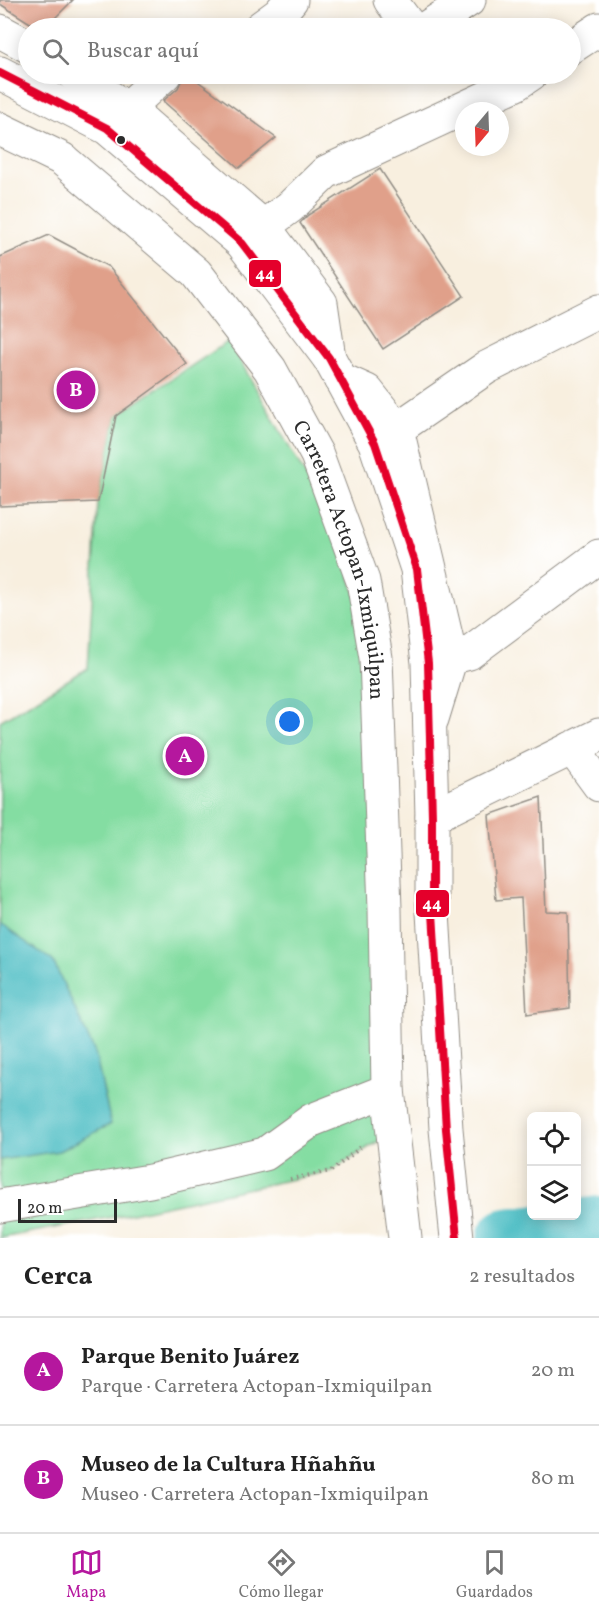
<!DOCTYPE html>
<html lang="es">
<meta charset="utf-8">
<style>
body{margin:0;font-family:Vollkorn,serif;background:#f2f2f2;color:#222}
.controls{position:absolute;right:18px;bottom:18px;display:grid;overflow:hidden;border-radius:9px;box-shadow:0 3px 15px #0003}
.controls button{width:54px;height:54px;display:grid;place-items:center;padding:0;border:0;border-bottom:2px solid #e0e0e0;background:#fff;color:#222;font:30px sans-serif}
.compass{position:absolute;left:455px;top:102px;width:54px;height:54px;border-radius:50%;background:#fff;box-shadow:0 3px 15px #0003;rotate:199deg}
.scale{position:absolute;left:18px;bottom:15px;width:99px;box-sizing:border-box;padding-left:6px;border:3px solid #2b2b2b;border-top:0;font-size:16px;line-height:21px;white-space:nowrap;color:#2b2b2b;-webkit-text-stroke:4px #fff;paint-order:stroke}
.you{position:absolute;left:290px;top:722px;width:21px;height:21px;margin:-15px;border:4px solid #fff;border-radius:50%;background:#1a73e8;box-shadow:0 0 0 9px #1a73e833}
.badge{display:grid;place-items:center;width:39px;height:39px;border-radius:50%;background:#b5179e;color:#fff;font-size:20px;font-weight:700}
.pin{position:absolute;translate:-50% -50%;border:3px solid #fff;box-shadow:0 2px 6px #0006}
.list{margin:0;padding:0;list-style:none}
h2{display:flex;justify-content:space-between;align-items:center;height:78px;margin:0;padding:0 24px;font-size:26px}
h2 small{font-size:20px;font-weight:400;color:#767676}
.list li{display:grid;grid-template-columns:39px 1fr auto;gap:18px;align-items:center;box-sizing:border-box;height:108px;padding:0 24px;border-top:2px solid #e0e0e0}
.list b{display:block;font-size:22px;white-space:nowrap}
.list p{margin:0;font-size:20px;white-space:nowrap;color:#767676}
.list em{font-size:20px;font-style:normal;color:#767676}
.icon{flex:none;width:33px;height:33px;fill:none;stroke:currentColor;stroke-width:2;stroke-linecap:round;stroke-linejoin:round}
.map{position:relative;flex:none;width:599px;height:1238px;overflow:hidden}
.search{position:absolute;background:#fff;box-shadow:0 3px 15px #0003;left:18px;right:18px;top:18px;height:66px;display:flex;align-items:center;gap:15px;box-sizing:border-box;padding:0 21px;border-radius:33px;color:#767676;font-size:22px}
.sheet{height:294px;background:#fff}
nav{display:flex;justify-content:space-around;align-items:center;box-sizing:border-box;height:84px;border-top:2px solid #e0e0e0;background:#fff;font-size:16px;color:#767676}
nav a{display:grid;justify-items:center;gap:3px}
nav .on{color:#b5179e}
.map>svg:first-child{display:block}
</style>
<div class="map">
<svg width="599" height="1238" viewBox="0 0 599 1238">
<rect width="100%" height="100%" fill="#fff"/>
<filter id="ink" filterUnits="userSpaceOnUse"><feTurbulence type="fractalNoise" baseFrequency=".0167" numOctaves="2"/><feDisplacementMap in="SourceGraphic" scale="12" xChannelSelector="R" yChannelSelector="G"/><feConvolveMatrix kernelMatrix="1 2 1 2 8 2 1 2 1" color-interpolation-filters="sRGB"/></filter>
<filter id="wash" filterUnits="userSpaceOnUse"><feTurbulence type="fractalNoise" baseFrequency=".008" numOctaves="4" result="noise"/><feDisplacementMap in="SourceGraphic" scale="24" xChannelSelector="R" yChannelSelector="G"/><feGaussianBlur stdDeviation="1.35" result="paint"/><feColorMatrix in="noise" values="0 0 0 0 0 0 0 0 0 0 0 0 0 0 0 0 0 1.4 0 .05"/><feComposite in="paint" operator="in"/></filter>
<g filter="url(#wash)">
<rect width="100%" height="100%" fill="#f8efdf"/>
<polygon fill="#84dda2" stroke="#588466" stroke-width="1.5" points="229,341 333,524 376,658 385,1137 331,1171 118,1216 0,1238 0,721 88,668 98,502 116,416"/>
<polygon fill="#52c0c6" stroke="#3e7678" stroke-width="1.5" points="0,924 53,961 95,1053 111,1124 59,1151 0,1160"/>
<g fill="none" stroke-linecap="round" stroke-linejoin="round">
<polyline stroke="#52c0c6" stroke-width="60" points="507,1238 599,1226"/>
</g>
<g id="blocks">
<g fill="#e0a08a">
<polygon points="0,0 73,0 45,28 38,28 0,4"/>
<polygon points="188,74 276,138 239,168 163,101 178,88 183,77"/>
<polygon points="380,169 464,296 383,349 300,223 308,215"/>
<polygon points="49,235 109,267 187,364 116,416 98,502 0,506 0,257"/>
<polygon points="541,797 546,911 568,912 570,1008 527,1014 521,898 496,900 489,815"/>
</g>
</g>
</g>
<g filter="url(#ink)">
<use href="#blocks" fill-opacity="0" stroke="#928d85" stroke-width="1.5"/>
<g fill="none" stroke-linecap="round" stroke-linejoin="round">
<g stroke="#928d85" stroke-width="35">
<g id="minor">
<polyline points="390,0 411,28"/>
<polyline points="260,28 279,14 291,0"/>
<polyline points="426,28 469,0"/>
<polyline points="0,31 28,46"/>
<polyline points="570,48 599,29"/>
<polyline points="73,74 127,108 264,227 321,303 329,358"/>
<polyline points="111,123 165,74"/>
<polyline points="245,240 290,207 326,172 516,84 531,74"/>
<polyline points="340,379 367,391 397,429 451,657 432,719"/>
<polyline points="397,429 486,368 599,311"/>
<polyline points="430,663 469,653 599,556"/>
<polyline points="572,748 599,785"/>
<polyline points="432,817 599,735"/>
<polyline points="0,1206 150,1181 265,1154 312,1120 388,1090"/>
</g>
</g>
<g stroke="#928d85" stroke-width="35">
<g id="major">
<polyline points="0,73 107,128 242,243 329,358 375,443 417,569 428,663 432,817 432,896 446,1129 457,1238"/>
<path id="s1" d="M0,129L62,159L196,273L270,369L317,455L363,581L376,658L385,909L388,1090L405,1238"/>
</g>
</g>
<polyline stroke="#928d85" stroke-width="4" stroke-dasharray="1.5 4.5" stroke-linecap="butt" points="290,1179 331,1171 361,1147"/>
<use href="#minor" stroke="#fff" stroke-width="33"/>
<use href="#major" stroke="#fff" stroke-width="33"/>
<g stroke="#fff" stroke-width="12">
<polyline id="bus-1" points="0,73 107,128 242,243 329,358 375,443 417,569 428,663 432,817 432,896 446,1129 457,1238"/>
</g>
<use href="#bus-1" stroke="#e4002b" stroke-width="8"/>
</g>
</g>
<circle fill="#2b2b2b" stroke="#fff" stroke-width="2" cx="121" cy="140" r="5"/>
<g text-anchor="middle" stroke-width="4.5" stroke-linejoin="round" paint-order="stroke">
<g font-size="21" fill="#2b2b2b" stroke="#fff">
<text dy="7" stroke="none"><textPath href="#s1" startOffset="572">Carretera Actopan-Ixmiquilpan</textPath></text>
</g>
</g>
<g stroke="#fff" stroke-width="2">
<rect x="248" y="259" width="34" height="29" rx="6" fill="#e4002b"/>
<rect x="415" y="889" width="35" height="29" rx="6" fill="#e4002b"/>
</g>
<g font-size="16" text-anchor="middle" font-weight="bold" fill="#fff">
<text x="265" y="279">44</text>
<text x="432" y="909">44</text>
</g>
</svg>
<div class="controls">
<button><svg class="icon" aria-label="locate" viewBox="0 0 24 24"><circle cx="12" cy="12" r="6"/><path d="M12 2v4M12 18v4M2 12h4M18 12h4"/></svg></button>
<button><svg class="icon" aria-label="layers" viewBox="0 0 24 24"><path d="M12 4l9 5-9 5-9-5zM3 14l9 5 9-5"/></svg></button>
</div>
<svg class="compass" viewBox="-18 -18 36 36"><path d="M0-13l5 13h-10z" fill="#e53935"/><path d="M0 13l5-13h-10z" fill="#767676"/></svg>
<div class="scale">20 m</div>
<div class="you"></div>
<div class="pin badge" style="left:185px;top:756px">A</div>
<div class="pin badge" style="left:76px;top:390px">B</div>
<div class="search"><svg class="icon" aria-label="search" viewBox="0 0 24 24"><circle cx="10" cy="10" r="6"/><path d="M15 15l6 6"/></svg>Buscar aquí</div>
</div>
<section class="sheet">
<h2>Cerca<small>2 resultados</small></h2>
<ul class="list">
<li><span class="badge">A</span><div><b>Parque Benito Juárez</b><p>Parque · Carretera Actopan-Ixmiquilpan</p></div><em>20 m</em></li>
<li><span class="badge">B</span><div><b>Museo de la Cultura Hñahñu</b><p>Museo · Carretera Actopan-Ixmiquilpan</p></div><em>80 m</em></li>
</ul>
</section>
<nav>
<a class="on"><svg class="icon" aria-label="map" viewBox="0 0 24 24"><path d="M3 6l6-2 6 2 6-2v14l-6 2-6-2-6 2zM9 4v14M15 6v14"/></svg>Mapa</a>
<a><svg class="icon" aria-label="directions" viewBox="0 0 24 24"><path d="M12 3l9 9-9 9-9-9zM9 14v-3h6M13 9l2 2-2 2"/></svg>Cómo llegar</a>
<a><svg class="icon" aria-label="saved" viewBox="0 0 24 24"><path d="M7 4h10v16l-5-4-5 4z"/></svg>Guardados</a>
</nav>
